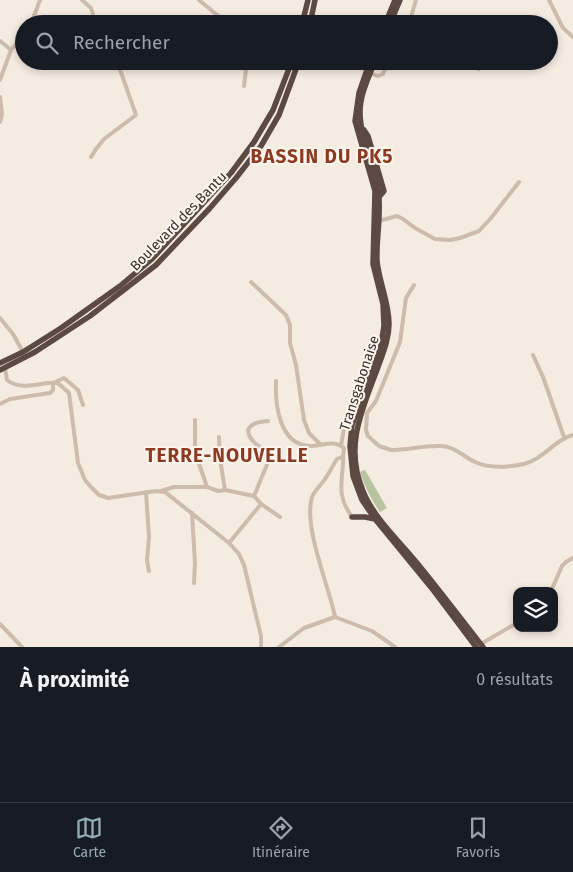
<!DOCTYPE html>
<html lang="fr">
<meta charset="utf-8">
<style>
body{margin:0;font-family:"Fira Sans",sans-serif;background:#242831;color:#f1f3f6}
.controls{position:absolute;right:15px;bottom:15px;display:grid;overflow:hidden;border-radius:10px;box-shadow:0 2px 8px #0003}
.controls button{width:45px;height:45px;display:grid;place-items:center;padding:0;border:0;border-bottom:1px solid #363941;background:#171b24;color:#f1f3f6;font:25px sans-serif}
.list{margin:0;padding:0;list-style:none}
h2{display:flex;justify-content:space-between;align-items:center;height:65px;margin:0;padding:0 20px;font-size:21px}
h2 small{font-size:16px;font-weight:400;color:#9ea1a6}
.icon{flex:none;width:28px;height:28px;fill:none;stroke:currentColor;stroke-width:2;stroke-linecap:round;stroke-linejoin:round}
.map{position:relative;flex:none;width:573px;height:647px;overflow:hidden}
.search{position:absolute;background:#171b24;box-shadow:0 2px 8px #0003;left:15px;right:15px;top:15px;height:55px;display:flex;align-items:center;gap:12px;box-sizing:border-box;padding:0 18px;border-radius:28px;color:#9ea1a6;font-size:19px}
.sheet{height:155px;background:#171b24}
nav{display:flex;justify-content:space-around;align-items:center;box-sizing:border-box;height:70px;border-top:1px solid #363941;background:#171b24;font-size:14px;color:#9ea1a6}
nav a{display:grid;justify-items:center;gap:2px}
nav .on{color:#92aeb2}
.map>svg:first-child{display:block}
</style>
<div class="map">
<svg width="573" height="647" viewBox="0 0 573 647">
<rect width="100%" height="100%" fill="#f4ebe1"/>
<path fill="#b8c4a0" d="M365,470L387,508L380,512C371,499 365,487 360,472Z"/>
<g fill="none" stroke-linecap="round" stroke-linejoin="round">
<g stroke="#cdbbac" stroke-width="4">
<polyline points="82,0 91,8 96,24"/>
<polyline points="199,0 228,24"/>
<polyline points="549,0 563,28 573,37"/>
<polyline points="31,24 40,0"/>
<polyline points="409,24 416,0"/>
<polyline points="0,41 11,50"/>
<polyline points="466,61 479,69"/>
<polyline points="370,73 378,76 383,74 388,61"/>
<polyline points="0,80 11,50 24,35"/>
<polyline points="244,86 247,61"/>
<polyline points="0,97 2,114 0,122"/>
<polyline points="91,157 96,149 104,139 136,115 117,61"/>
<polyline points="379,221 397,216 403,219 415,228 435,239 450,240 460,238 479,231 491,218 519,182"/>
<polyline points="251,282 286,315 290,325 290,343 296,365 304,420 309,433 320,444"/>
<path d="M414,285L406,298L400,342L376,401L367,413L366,430L368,436L379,446L391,450C408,450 425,445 441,446C454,446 464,457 475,462C490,469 509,467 524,464C544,459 554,440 573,435"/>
<polyline points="0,318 13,334 23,352"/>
<polyline points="533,355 543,377 564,437"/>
<polyline points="5,368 7,380"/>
<path d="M7,380C22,392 42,381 58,383L69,393L78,463L85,480L91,487L99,495L108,498L156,491L165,492L229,543L239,554L244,565L261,636V647"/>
<path d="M276,381C275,404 279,445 310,446C322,446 334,439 344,448C343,454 343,459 343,464C341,487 338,497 352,517"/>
<polyline points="0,404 10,399 50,393 53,390 53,383 64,378 78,390 83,405"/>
<polyline points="195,420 195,452 207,487"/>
<polyline points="219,437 220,459 225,490"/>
<polyline points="341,446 345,422"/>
<path d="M161,491L174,487H207L218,491L225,490L254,496L271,455C262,447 249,443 248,430C252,422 261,422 268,421"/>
<polyline points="146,492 149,537 147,561 149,571"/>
<polyline points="254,496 261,504 280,517"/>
<polyline points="192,513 195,563 194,583"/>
<polyline points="229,543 261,504"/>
<polyline points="551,591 562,566 566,562 573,558"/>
<polyline points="335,617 372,631 395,647"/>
<polyline points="0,624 22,647"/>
<polyline points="484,642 517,623"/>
<path d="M279,647L304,628L335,617C329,586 303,527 312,497C315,490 321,485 325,479C330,472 333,465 337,459L342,457"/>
</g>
<g stroke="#5c4a42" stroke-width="5.5">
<polyline points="302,24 308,0"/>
<polyline points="310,24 315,0"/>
<polyline points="385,24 395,0"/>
<polyline points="390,24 400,0"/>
<polyline points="370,61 359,93 355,121 375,191 373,264 383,304 384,326 381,345 352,425 350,446 353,476 362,500 375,519 434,591 476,647"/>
<path d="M375,61C369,77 360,94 360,112C360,138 374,163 378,189C382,213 376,237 377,261C379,282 389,302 389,324C389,339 383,353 378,367C362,410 344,446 363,491C373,517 400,542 417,563C440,591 461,619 483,647"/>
<polyline points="364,130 368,136 384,191 379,197"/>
<polyline points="0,363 23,352 61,328 120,286 152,259 231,173 254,142 273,110 292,61"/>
<polyline points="0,370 35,352 90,316 156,265 210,208 236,178 261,146 279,115 299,61"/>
<polyline points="352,517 365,517 375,519"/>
</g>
</g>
<g text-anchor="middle" stroke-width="4" stroke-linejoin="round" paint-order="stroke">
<g font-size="14" fill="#3b302b" stroke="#fbf5ee">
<text transform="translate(178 221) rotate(-46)" y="5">Boulevard des Bantu</text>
<text transform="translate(359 383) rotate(-72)" y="5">Transgabonaise</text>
</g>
<g font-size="19" font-weight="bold" letter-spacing="1" fill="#8c3b22" stroke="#fbf5ee">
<text x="322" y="163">BASSIN DU PK5</text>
<text x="227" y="462">TERRE-NOUVELLE</text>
</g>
</g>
</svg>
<div class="controls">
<button><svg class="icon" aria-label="layers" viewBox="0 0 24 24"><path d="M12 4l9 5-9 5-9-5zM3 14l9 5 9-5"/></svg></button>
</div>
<div class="search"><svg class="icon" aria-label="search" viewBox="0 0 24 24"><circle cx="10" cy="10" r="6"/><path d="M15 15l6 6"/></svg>Rechercher</div>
</div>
<section class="sheet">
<h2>À proximité<small>0 résultats</small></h2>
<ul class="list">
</ul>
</section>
<nav>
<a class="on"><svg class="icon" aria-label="map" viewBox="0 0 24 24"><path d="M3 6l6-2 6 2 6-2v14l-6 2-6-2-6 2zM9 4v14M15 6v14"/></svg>Carte</a>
<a><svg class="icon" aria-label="directions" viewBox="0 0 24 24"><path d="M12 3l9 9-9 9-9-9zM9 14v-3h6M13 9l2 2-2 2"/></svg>Itinéraire</a>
<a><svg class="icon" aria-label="saved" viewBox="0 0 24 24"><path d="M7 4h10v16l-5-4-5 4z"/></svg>Favoris</a>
</nav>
